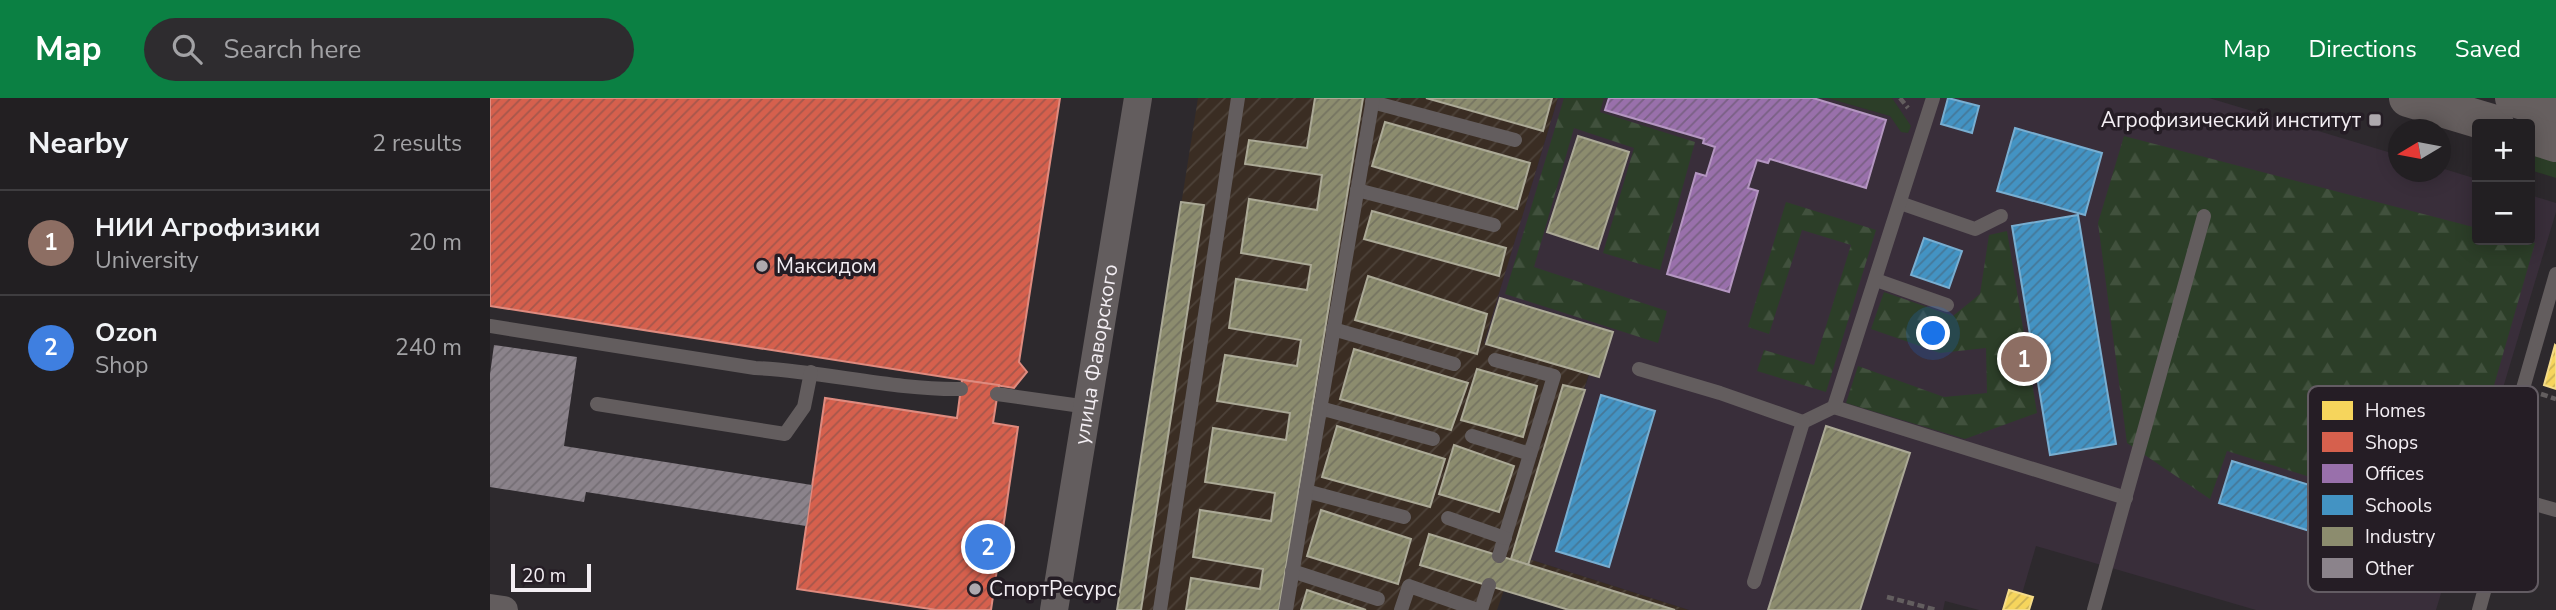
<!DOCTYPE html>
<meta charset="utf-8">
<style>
body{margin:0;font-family:"Nunito Sans",sans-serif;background:#2e2c2f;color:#f1f3f6}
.controls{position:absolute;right:21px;top:21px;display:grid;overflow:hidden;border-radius:7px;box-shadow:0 4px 18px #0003}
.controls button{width:63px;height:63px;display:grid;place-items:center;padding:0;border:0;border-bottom:2px solid #3f3d40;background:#221f22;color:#f1f3f6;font:35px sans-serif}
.compass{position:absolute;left:1898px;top:21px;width:63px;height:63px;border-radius:50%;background:#221f22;box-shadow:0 4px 18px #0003;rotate:260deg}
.scale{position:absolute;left:21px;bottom:18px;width:80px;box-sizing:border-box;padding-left:7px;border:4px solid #f3eef3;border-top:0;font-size:19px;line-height:24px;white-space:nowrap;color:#f3eef3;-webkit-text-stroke:5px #251d25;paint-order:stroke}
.you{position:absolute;left:1444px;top:236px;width:24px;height:24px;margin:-18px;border:5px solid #fff;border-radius:50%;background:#1a73e8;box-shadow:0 0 0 10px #1a73e833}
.badge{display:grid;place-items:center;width:46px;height:46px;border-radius:50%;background:#0b8043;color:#fff;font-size:23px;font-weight:700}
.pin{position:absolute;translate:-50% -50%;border:4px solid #fff;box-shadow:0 2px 7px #0006}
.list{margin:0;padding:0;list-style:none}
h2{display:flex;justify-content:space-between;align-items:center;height:91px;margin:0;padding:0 28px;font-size:30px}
h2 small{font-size:23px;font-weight:400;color:#a2a2a5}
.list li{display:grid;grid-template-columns:46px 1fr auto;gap:21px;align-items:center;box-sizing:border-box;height:105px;padding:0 28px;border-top:2px solid #3f3d40}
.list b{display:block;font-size:26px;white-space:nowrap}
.list p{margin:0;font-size:23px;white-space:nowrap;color:#a2a2a5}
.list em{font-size:23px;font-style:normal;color:#a2a2a5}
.icon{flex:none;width:38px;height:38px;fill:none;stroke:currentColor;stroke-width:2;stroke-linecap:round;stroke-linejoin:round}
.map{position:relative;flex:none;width:2066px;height:512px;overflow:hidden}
header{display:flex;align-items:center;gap:42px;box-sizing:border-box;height:98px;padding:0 35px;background:#0b8043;color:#fff}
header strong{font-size:33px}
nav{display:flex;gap:38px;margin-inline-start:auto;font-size:24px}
.search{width:490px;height:63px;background:#2e2c2f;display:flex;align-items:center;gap:18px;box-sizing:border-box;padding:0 24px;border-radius:38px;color:#a2a2a5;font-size:26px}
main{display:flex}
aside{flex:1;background:#221f22}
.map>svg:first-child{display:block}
</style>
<header>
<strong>Map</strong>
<div class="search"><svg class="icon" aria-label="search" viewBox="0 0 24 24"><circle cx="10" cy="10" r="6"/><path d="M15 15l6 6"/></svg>Search here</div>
<nav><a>Map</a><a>Directions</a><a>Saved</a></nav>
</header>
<main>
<aside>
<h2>Nearby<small>2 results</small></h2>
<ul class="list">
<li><span class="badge" style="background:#8d6e63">1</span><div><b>НИИ Агрофизики</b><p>University</p></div><em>20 m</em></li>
<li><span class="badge" style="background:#3f7fe0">2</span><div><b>Ozon</b><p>Shop</p></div><em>240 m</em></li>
</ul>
</aside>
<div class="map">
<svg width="2066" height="512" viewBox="0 0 2066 512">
<defs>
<pattern id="industrial-furrows" width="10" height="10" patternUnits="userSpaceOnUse" patternTransform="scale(1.75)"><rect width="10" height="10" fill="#3a2d23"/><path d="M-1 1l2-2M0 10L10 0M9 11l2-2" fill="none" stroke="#4d4239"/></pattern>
<pattern id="forest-firs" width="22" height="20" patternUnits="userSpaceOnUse" patternTransform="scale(1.75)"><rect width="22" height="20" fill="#2c3e28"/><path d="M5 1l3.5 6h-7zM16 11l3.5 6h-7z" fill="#41513d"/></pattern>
<pattern id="homes-hatch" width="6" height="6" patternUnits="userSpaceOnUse" patternTransform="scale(1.75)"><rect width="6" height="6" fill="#f6d55c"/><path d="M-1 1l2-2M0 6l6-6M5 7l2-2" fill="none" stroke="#cbb257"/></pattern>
<pattern id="shops-hatch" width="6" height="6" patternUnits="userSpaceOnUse" patternTransform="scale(1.75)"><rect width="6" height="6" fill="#d6604d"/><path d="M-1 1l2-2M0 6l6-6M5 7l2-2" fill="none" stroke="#a5574c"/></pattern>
<pattern id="offices-hatch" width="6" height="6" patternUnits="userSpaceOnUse" patternTransform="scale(1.75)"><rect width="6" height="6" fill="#9970ab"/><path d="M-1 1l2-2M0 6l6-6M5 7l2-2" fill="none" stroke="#796084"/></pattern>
<pattern id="schools-hatch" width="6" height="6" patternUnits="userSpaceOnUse" patternTransform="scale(1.75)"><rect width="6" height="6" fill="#4393c3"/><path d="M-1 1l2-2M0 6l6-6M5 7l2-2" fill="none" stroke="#457898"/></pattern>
<pattern id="industry-hatch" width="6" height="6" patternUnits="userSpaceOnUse" patternTransform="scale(1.75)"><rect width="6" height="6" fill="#8c8c6e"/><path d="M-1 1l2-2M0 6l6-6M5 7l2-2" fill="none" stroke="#757461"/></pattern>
<pattern id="building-hatch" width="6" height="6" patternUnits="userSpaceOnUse" patternTransform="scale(1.75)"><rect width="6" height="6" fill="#8b838b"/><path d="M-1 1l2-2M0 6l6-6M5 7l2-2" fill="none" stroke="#746e74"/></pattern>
</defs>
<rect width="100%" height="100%" fill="#2d292d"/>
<polygon fill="url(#industrial-furrows)" points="708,0 1068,0 995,245 1099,276 1039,461 1199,512 1075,512 1014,492 1007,512 627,512"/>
<polygon fill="#392e3a" points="1068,0 1719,0 1908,57 1909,74 1951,74 1951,70 1987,81 1987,142 2040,142 2040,97 2066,105 2066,114 1946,512 1766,512 1546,448 1532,496 1519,492 1513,512 1489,512 1455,503 1453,512 1199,512 1039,461 1099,277 994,245"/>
<g fill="#2c3e28">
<polygon points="1337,0 1402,0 1421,28 1418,35 1411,34 1400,18"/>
<polygon points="2040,53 2066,61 2066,80 2040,72"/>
</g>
<g fill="url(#forest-firs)">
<polygon points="1074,0 1114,0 1110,14 1205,44 1170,172 1113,155 1144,50 1084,30 1044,169 1177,213 1168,245 1015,196"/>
<polygon points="1634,38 1987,130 1987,142 2034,142 2045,145 1950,475 1921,464 1936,415 1737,353 1720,401 1637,345 1608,125"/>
<polygon points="1296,104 1386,132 1336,294 1267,273 1274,252 1324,267 1361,147 1312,132 1279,236 1258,229"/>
<polygon points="1517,133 1547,315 1475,341 1356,305 1368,268 1454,299 1497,295 1496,250 1450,255 1381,231 1394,194 1463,218 1490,196 1499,137"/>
</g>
<g fill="url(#homes-hatch)" stroke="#f5dc89" stroke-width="2">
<polygon points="2065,247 2066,248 2066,291 2054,287"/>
<polygon points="1519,492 1543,499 1539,512 1513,512"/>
</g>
<g fill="url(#shops-hatch)" stroke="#df8b7f" stroke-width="2">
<polygon points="0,0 570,0 529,264 537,274 524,290 0,208"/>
<polygon points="472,282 509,287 503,325 528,329 501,512 447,512 307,491 335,300 467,320"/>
</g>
<polygon fill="url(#offices-hatch)" stroke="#b496c1" stroke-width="2" points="1119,0 1323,0 1396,22 1376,90 1280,61 1278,65 1267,62 1258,90 1268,93 1239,194 1177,176 1206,75 1216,78 1225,49 1213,45 1214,41 1115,12"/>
<g fill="url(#schools-hatch)" stroke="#78aed1" stroke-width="2">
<polygon points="1458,0 1489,8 1482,35 1451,26"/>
<polygon points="1525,30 1612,55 1595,117 1507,93"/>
<polygon points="1588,117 1626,346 1560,357 1522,128"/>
<polygon points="1434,140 1472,153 1459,190 1421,177"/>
<polygon points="1111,297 1165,313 1119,469 1066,453"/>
<polygon points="1742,363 1929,421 1917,463 1729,405"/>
</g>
<g fill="url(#industry-hatch)" stroke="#aba996" stroke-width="2">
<polygon points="825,0 873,0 789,512 696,512 701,480 770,491 773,471 703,459 710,412 781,423 785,395 715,384 723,330 796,342 800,315 727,303 735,257 807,268 811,242 739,230 746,181 817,192 821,167 751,155 759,101 827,112 832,77 755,66 759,42 817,50"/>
<polygon points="936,0 1062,0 1053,33"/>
<polygon points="895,24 1040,65 1027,111 882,68"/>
<polygon points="1088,38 1139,54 1108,151 1057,134"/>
<polygon points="691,104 714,107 651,512 627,512"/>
<polygon points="882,113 1016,150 1009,178 874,141"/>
<polygon points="878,178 997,216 987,256 865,222"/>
<polygon points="1010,200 1123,234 1109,279 996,246"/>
<polygon points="864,251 978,285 961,332 850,301"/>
<polygon points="987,271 1047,288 1033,339 971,322"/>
<polygon points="1073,287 1095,292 1038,467 1021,461"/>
<polygon points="847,328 955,361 940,409 832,379"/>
<polygon points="1336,328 1420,355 1370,512 1278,512"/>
<polygon points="964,347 1024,368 1009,414 949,396"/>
<polygon points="831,412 921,441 908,486 817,458"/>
<polygon points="939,436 1185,512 1079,512 930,467"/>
<polygon points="817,492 876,512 811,512"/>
</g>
<polygon fill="url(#building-hatch)" points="4,247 87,259 74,348 322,387 316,428 96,394 94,404 0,389 0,276"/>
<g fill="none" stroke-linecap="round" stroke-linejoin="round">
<g stroke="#635e5f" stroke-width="4.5" stroke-dasharray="7 3.5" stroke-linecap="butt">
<polyline points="1410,0 1418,10"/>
<polyline points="2051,296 2066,301"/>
<polyline points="1397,499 1447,512"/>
</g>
<g stroke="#635d5e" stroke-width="14">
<polyline points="882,4 1025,42"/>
<polyline points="867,92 1004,127"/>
<polyline points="1410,105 1485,131 1511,118"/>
<polyline points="2066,176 2017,346 2020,399 2066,412"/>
<polyline points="1386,182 1457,207"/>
<path d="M0,228L265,270C333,273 403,292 471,291"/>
<polyline points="843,231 964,266"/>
<polyline points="1005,262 1064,278 1009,458"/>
<polyline points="1149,271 1230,295 1313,324 1344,309 1636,400"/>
<polyline points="507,296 598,309"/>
<polyline points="107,306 295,336 314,309 321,274"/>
<polyline points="1344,309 1443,0"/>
<polyline points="830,310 943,341"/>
<polyline points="982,338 1040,356"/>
<polyline points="816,393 914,419"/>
<polyline points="958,420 1015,440"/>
<polyline points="802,473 888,501"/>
<polyline points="1264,484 1313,324"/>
<polyline points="670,512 748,0"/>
<polyline points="796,512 883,0"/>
<polyline points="911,512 919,488 988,512"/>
<polyline points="991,512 999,487"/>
<polyline points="1604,512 1714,118"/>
<polyline points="1989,512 2020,399"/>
</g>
<g stroke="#635d5e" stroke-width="28">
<polyline points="0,510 14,512"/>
<path id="s1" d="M564,512L648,0"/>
</g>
<g stroke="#665f5f" stroke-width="38">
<polyline points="1918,0 2005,26"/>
<polyline points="2024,0 2066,13"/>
<polyline points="2040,37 2066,45"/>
</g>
</g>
<g fill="#aea9ae" stroke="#251d25" stroke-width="2.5">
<rect x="1878" y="15" width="14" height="14" rx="3.5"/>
<circle cx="272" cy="168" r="7"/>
<circle cx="485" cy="491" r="7"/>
</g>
<g text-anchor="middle" stroke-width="7" stroke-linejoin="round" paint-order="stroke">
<g font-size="21" fill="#f3eef3" stroke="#251d25" text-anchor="start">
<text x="1871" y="29" text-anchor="end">Агрофизический институт</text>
<text x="286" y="175">Максидом</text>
<text x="499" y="498">СпортРесурс</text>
</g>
<g font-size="21" fill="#f3eef3" stroke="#251d25">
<text dy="7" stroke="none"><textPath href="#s1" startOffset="259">улица Фаворского</textPath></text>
</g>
</g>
<rect x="1818" y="288" width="230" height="206" rx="10" fill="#251d25" stroke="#635c63" stroke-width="2"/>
<rect x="1832" y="303" width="31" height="19" fill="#f6d55c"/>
<rect x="1832" y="334" width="31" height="20" fill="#d6604d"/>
<rect x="1832" y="366" width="31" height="19" fill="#9970ab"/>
<rect x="1832" y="397" width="31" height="20" fill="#4393c3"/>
<rect x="1832" y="429" width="31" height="19" fill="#8c8c6e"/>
<rect x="1832" y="460" width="31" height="20" fill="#8b838b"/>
<g font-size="19" fill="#f3eef3">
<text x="1875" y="319">Homes</text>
<text x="1875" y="351">Shops</text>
<text x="1875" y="382">Offices</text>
<text x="1875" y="414">Schools</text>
<text x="1875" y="445">Industry</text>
<text x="1875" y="477">Other</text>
</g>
</svg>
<div class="controls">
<button>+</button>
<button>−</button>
</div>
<svg class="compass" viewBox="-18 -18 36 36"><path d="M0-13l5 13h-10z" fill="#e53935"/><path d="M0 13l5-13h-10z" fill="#a2a2a5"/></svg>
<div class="scale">20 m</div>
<div class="you"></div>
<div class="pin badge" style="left:1534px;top:261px;background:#8d6e63">1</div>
<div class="pin badge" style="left:498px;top:449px;background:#3f7fe0">2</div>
</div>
</main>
